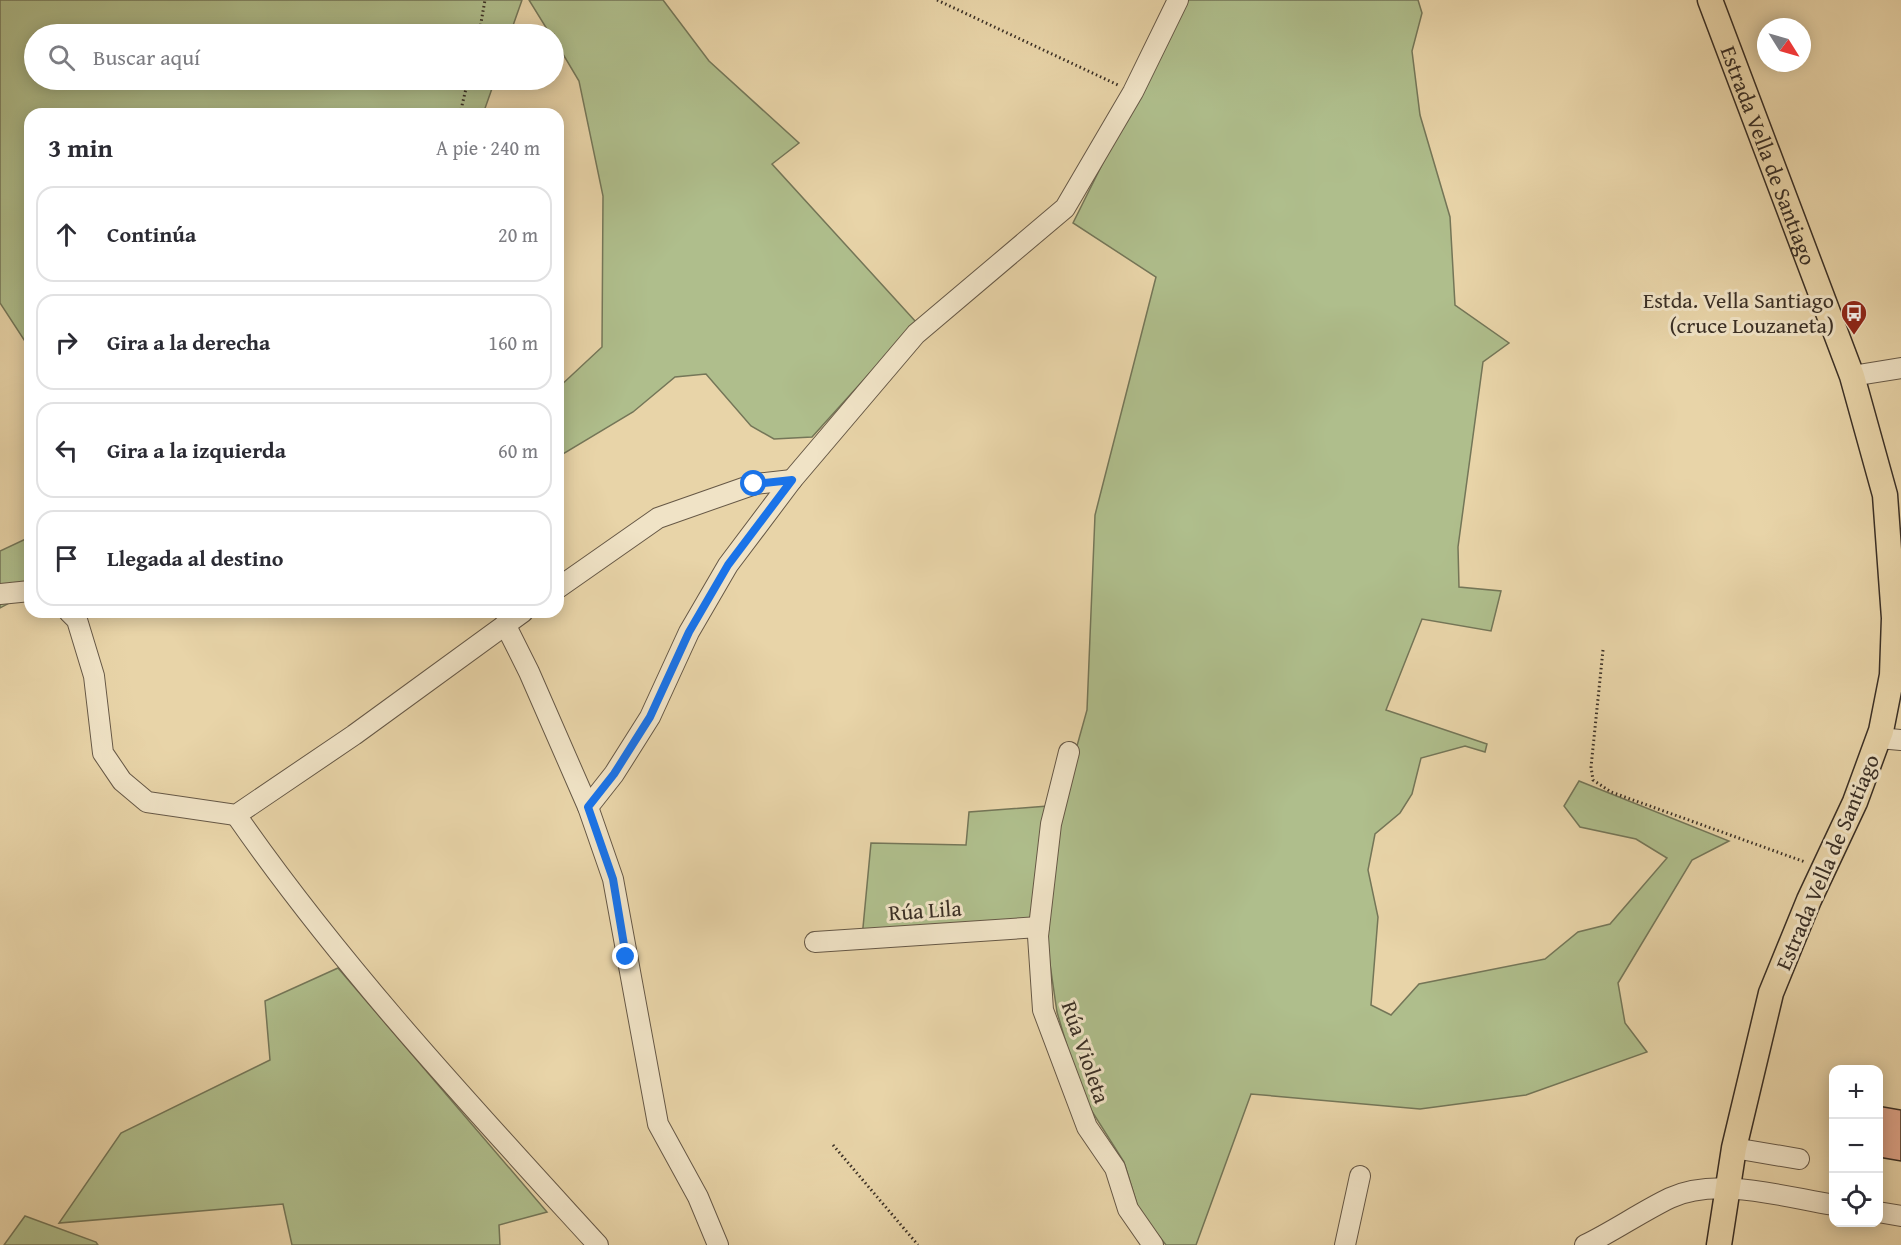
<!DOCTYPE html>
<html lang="es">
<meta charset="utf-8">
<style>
body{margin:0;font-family:"Gentium Book Plus",serif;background:#f2f2f3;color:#2b2b33}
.controls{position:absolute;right:18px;bottom:18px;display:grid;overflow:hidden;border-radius:12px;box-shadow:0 3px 15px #0003}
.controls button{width:54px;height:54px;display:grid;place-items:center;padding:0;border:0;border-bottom:2px solid #e1e1e2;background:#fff;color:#2b2b33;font:30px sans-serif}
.compass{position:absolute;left:1757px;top:18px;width:54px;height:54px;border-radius:50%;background:#fff;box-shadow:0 3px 15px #0003;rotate:127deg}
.stop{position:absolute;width:18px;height:18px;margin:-14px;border:4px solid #1a73e8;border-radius:50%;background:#fff}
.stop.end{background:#1a73e8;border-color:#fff;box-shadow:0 2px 6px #0008}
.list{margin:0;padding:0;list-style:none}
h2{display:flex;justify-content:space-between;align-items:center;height:78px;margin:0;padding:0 24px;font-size:26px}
h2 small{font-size:20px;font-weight:400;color:#7c7c81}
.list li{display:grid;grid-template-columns:39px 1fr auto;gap:18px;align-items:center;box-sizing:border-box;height:96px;margin:0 12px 12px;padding:0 12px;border:2px solid #e1e1e2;border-radius:18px}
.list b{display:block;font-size:22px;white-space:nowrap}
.list em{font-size:20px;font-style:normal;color:#7c7c81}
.icon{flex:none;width:33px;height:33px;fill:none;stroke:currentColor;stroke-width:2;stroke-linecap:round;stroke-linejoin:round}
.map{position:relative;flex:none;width:1901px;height:1245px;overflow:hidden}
.search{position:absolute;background:#fff;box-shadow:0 3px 15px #0003;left:24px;top:24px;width:540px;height:66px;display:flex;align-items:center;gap:15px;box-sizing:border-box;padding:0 21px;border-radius:33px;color:#7c7c81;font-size:22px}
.panel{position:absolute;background:#fff;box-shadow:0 3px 15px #0003;left:24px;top:108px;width:540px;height:510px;border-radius:18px}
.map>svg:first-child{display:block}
</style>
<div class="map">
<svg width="1901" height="1245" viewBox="0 0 1901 1245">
<rect width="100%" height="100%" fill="#e8d4a8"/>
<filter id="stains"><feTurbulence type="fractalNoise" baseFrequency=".00333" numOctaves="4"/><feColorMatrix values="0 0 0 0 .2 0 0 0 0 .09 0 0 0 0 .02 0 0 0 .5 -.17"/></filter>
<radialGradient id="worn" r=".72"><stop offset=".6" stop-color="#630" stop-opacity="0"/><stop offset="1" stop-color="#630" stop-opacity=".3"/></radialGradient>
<g fill="#afbe8c" stroke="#747658" stroke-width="1.5">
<polygon points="0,0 522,0 510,34 34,34 34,80 495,80 483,114 30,114 30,349 0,303"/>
<polygon points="529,0 663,0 709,61 799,143 772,164 916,322 812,437 774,439 751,426 706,374 675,377 633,412 558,457 558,388 602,347 603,196 579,81 554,39 554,34 550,34"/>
<polygon points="1184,0 1418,0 1422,13 1412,51 1420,115 1450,217 1455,305 1509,343 1483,362 1458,547 1459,587 1501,591 1491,631 1422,619 1386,710 1487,744 1485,752 1465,746 1421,758 1412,794 1400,813 1375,834 1368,870 1378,917 1371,1005 1391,1015 1419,984 1545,959 1578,932 1610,924 1667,858 1636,839 1580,827 1564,806 1579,781 1729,841 1692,860 1618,983 1625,1023 1647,1052 1526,1095 1420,1109 1251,1094 1196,1245 1166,1245 1139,1211 1124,1162 1081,1094 1057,1012 1045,930 862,938 871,843 966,845 969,812 1048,806 1070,771 1087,710 1095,515 1156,277 1073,223"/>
<polygon points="30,537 30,592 0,608 0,551"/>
<polygon points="338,968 547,1212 499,1225 500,1245 292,1245 283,1204 59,1223 121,1133 270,1060 265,1001"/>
<polygon points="25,1216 96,1242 98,1245 4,1245"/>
</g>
<polygon fill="#e1a68b" stroke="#3a2f25" stroke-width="1.5" points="1878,1106 1901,1110 1901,1161 1878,1157"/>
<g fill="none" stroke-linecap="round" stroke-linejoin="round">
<g stroke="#665846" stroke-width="22">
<g id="minor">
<polyline points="1852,376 1901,368"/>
<polyline points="558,588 658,518 755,484 792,480"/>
<polyline points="0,594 30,591"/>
<polyline points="69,612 77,620 94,676 103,753 122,781 147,802 236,815 354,735 523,612"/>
<polyline points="505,624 529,672 588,807 613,879 658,1124 698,1197 718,1245"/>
<polyline points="1879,738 1901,740"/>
<polyline points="1069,752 1051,824 1038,936 1043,1010 1087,1127 1115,1168 1128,1209 1153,1245"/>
<polyline points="588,807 614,774 650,717 689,632 728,565 792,480 916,334 1065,208 1133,92 1178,0"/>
<path d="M236,815C343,969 472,1107 598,1245"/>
<polyline points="815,942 1039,927"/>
<polyline points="1734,1148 1799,1159"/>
<polyline points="1878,1212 1901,1216"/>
<polyline points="1345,1245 1360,1176"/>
<path d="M1585,1245C1614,1231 1641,1212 1670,1198C1717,1176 1784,1197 1834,1205"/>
</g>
</g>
<g stroke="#3a2f25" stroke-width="27">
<g id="major">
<path id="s1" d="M1710,0L1852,376L1885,495L1894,618L1892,675L1881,731L1855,802L1809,900L1771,993L1734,1148L1719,1245"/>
</g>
</g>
<g stroke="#3a2f25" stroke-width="3" stroke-dasharray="1.5 3" stroke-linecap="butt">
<polyline points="937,0 1118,85"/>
<polyline points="479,34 485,0"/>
<polyline points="460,114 468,80"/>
<polyline points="1603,650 1591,767 1593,780 1611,792 1805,862"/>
<polyline points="833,1145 918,1245"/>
</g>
<use href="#minor" stroke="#f0e3c6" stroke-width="20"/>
<use href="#major" stroke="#e8d4a8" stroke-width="24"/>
</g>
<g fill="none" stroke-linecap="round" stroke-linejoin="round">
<polyline stroke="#1a73e8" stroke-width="8" points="626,957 613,879 588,807 614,774 650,717 689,632 728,565 792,480 754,484"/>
</g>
<defs>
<g id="bus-pin" transform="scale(1.35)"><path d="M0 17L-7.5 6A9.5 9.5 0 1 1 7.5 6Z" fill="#8f2418" stroke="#f0e3c6"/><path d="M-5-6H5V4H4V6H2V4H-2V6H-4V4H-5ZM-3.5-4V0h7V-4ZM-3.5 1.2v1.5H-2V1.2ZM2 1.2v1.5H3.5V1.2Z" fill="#fff"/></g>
</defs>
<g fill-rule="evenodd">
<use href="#bus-pin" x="1854" y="313"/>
</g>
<g text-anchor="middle" stroke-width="6" stroke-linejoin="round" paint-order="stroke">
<g font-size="22" fill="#3a2f25" stroke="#f0e3c6">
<text dy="8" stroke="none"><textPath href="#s1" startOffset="166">Estrada Vella de Santiago</textPath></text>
<text transform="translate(1827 862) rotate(-67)" y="8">Estrada Vella de Santiago</text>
<text transform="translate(925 910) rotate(-4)" y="8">Rúa Lila</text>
<text transform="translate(1086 1052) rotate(71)" y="8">Rúa Violeta</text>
</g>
<g font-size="22" fill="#3a2f25" stroke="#f0e3c6" text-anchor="end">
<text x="1834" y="308">Estda. Vella Santiago<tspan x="1834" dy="25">(cruce Louzaneta)</tspan></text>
</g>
</g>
<rect width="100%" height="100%" filter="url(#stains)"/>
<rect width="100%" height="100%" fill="url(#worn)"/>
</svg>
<div class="controls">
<button>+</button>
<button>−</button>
<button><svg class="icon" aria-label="locate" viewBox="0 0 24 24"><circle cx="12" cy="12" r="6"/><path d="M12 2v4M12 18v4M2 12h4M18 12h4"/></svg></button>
</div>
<svg class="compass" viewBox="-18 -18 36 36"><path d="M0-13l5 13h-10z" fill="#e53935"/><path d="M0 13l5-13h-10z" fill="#7c7c81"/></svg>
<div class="stop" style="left:754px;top:484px"></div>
<div class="stop end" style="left:626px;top:957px"></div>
<div class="search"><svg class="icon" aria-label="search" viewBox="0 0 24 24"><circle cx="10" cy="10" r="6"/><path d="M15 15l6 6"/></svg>Buscar aquí</div>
<section class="panel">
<h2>3 min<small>A pie · 240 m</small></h2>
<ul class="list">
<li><svg class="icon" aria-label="ahead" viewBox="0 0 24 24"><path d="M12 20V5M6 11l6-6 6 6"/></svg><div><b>Continúa</b></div><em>20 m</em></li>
<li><svg class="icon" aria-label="right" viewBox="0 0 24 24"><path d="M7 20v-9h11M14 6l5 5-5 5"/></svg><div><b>Gira a la derecha</b></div><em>160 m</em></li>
<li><svg class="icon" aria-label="left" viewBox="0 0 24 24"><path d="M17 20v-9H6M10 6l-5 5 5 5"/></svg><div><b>Gira a la izquierda</b></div><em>60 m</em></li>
<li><svg class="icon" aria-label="arrive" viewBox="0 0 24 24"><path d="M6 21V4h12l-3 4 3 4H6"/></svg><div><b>Llegada al destino</b></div></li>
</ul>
</section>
</div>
